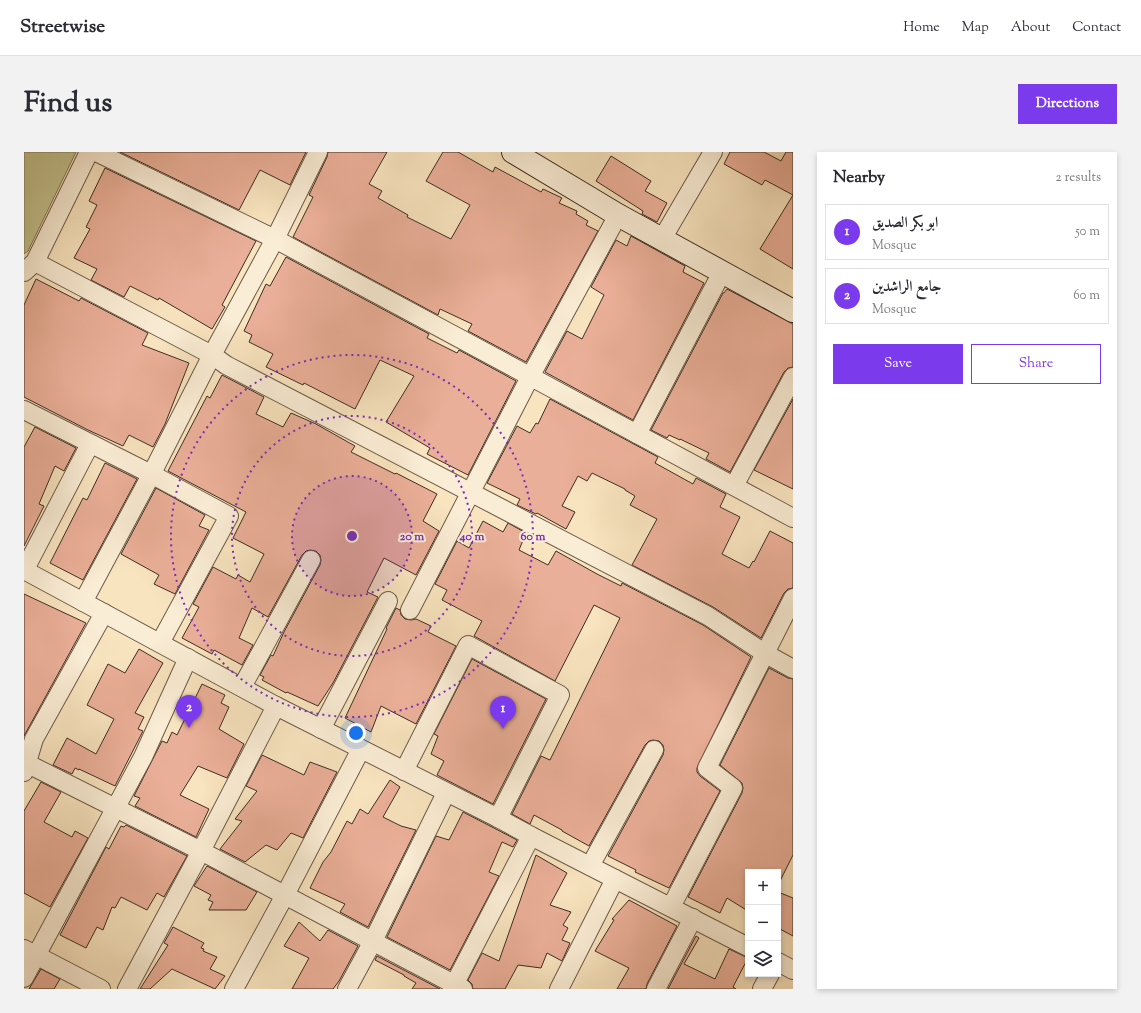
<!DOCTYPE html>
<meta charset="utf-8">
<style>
body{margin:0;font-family:"Sorts Mill Goudy",Amiri,serif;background:#f2f2f3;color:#2b2b33}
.controls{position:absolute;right:12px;bottom:12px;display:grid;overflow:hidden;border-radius:0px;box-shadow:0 2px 6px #0003}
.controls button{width:36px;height:36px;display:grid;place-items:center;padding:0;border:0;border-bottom:1px solid #e1e1e2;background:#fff;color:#2b2b33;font:20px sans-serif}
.you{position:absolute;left:332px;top:581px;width:14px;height:14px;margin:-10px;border:3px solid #fff;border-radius:50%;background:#1a73e8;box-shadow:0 0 0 6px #1a73e833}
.badge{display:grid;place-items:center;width:26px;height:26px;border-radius:50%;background:#7c3aed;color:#fff;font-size:13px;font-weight:700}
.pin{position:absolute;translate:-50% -33px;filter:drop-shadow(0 1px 2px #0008)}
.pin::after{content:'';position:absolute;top:21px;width:14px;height:12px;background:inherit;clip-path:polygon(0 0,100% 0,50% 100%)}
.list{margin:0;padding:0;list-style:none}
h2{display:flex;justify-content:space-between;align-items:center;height:52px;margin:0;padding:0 16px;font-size:17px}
h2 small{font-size:13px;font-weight:400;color:#7c7c81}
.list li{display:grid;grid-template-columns:26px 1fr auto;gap:12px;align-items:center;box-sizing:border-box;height:56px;margin:0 8px 8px;padding:0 8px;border:1px solid #e1e1e2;border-radius:0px}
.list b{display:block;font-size:15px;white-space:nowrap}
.list p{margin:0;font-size:13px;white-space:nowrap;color:#7c7c81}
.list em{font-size:13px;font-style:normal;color:#7c7c81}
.actions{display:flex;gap:8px;padding:12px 16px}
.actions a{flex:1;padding:9px 0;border:1px solid #7c3aed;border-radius:0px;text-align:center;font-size:14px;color:#7c3aed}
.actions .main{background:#7c3aed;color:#fff}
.icon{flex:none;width:22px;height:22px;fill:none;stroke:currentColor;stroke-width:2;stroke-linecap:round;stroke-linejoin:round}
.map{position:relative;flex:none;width:769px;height:837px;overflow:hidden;border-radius:0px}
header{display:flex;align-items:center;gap:24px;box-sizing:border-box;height:56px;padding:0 20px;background:#fff;border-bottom:1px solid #e1e1e2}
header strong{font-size:19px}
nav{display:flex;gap:22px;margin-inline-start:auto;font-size:14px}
.intro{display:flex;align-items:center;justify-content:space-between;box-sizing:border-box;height:96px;padding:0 24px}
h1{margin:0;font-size:28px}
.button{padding:10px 18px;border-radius:0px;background:#7c3aed;color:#fff;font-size:14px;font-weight:700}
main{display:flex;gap:24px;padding:0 24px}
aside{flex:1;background:#fff;border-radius:0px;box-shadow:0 2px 6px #0003}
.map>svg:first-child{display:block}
</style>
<header>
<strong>Streetwise</strong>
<nav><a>Home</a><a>Map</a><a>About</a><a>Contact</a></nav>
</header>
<div class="intro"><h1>Find us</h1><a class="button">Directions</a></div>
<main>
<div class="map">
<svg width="769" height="837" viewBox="0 0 769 837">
<rect width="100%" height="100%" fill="#f8e4bf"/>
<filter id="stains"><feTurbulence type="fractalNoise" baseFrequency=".005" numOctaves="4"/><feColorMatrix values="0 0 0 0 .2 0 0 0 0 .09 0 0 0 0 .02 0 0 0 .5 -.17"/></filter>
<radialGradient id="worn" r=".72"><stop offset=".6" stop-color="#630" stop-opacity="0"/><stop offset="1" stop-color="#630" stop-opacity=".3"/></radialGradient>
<polygon fill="#c3c28e" stroke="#817858" points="0,0 52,0 4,99 0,102"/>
<g fill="#eaaf98" stroke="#3f2d22">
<polygon points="96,0 282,0 266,33 236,18 215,58"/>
<polygon points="304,0 363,0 345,32 358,39 354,46 384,63 383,65 427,87 446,53 402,29 419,0 434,0 469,20 471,15 517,40 519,37 538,46 535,51 553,59 552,62 564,69 562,73 574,79 502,210 444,179 448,172 416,157 414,163 269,85 289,45 285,43 303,5"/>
<polygon points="706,0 740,0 757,9 762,0 769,0 769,117 736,97 769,43 741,28 738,33 700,12"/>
<polygon points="587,4 627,29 621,39 643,51 633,70 618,62 619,59 572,29"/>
<polygon points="81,16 232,89 198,153 201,155 188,177 135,146 134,148 106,134 100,145 67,128 73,117 50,106 66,77 62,75 73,53 65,49"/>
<polygon points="607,84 661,114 659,120 680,131 609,268 521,220 543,179 558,187 580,143 567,135 592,88 603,94"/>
<polygon points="262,105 405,182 403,186 433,201 435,198 492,229 444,323 403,302 406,296 362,270 390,224 356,208 331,257 280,231 279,233 242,215 249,202 225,190 228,183 220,179 242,132 246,134"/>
<polygon points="12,127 55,149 57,146 124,181 118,193 165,211 141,272 129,295 105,283 99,294 64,278 0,245 0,153"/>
<polygon points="703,137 769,172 769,215 764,216 760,220 706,320 682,307 685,301 656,287 656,288 645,283 643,286 627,278 699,141 700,141"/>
<polygon points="198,223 240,245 232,262 259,275 267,261 292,272 331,294 327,300 371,322 372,321 413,342 399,369 415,379 392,423 360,406 343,440 354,445 309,531 294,554 263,540 262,541 238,528 240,525 236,523 247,503 249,504 260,480 296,413 297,408 296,403 292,399 286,398 282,399 278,403 244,465 228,456 215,486 229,493 218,513 190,498 188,502 158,486 175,455 169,452 189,415 212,427 214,423 226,430 240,402 209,386 222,360 144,319 183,244 186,246"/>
<polygon points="526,247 634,305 631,311 669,332 672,326 702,342 696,355 716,365 698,402 725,416 729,409 730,410 746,379 769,391 769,436 764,437 760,441 737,486 689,455 608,413 633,367 606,353 611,344 601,338 601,337 568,321 563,329 554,324 538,354 551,360 542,377 513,361 512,362 493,353 496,347 463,331 493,274 506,281 512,271 514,272"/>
<polygon points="769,247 769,337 730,318"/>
<polygon points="11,275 52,296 40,319 31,314 15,352 20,354 0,394 0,295"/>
<polygon points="81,311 113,327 59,428 26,411 59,346 63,348"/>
<polygon points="132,336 181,363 175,374 185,378 151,442 130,432 135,423 97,402"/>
<polygon points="459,369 479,380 484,371 502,381 495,398 524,413 532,399 573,422 597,434 598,431 679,473 727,505 673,616 673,620 676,624 696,639 645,736 611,720 612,718 584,704 639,603 640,598 639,593 635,589 629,588 625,589 621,593 565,694 538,679 538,678 510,663 506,672 488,662 517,604 526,608 596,466 570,453 531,529 450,484 458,469 418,448 423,438 411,432 433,389 445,396"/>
<polygon points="0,442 62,471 0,584"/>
<polygon points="372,456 376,458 377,463 381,467 387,468 392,467 407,474 404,480 432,494 392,572 357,554 347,580 321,566 363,477 362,476"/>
<polygon points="115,497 139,511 111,561 120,565 114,577 119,579 91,634 55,617 55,618 51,616 48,622 29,613 43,586 72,602 90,567 63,553 84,512 101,521"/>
<polygon points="448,507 522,547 469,652 413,623 420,609 407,602 414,584 410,582"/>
<polygon points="745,516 764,526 769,527 769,703 754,733 754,720 724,720 724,759 703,746 696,761 664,745 718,641 719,636 718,631 696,613"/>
<polygon points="178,532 201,543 197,551 205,555 195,577 220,592 203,626 174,614 156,643 185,657 172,685 111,654 116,646 110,644 138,589 143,591 148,580 153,583"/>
<polygon points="238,603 280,623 286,610 313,620 279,686 267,681 253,698 242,693 221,710 196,697 218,669 211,667 233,639 222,634"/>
<polygon points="366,628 376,635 359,665 377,674 392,678 344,775 316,760 321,752 286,736 299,710 307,700 323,669 328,672 336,657 344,662"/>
<polygon points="17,630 37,640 20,670 48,685 51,679 64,686 26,755 0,741 0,659"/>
<polygon points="439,660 493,688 489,695 478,690 465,720 475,724 426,818 363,785 412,684 425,688"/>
<polygon points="102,673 163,704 140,745 133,741 123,758 97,745 91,756 88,755 79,778 73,775 62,796 36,783 82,695 85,697 97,674 100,675"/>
<polygon points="512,703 543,721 526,753 547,760 539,773 544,776 538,788 546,791 538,809 523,801 517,816 494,813 481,837 449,837 448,832 444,828 458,801 475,809"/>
<polygon points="183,714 233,740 222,758 185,758 189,750 184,748 187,743 170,734"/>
<polygon points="754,740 769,746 769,784 754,776"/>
<polygon points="605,748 653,774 623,832 622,837 593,837 605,816 571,799 590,768 588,767"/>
<polygon points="275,770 296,789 304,778 334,794 315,829 309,837 268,837 285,806 260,794"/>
<polygon points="149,775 180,791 177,796 180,797 179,799 193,805 186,817 201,824 191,837 148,817 126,837 116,837 144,793 140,791"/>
<polygon points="672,784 675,786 660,812 691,827 705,797 724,806 709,835 712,837 644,837"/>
<polygon points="353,804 416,837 388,837 392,831 380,824 380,823 351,808"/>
<polygon points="17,817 36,827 30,837 5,837"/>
</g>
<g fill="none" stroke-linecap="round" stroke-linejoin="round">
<g stroke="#6d5b49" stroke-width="20">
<g id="minor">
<polyline points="72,0 251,87 769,366"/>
<polyline points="638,87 689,0"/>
<polyline points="11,110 188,203 202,213 684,464 742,502 769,517"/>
<polyline points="0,120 11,110 65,0"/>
<polyline points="0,258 127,322 205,364 136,491"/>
<polyline points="613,282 698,120"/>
<polyline points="710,334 769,225"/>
<polyline points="0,418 252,554 474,666 507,684 724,795"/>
<polyline points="0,419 66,292"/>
<polyline points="59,450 127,323 188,203 251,87 294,0"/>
<polyline points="386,458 506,225 594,63"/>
<polyline points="218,535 287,408"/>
<polyline points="297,577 364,449"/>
<polyline points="0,610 177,699 439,837"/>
<polyline points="380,619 444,493 536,543 474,666"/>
<polyline points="0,620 10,587 80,461"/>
<polyline points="566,714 630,598"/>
<polyline points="647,755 709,636 683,616 769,446"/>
<polyline points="0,797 77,837"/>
<polyline points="754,810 769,818"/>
<polyline points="0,826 119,605 164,506"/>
<polyline points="103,837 177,699 252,554"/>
<polyline points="210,837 261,743 337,597"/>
<polyline points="323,837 349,789 422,641"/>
<polyline points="428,837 507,684"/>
<polyline points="535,837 591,727"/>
<polyline points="632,837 669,766"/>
<polyline points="738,837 746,822"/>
</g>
</g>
<g stroke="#3f2d22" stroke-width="24">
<polyline id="secondary" points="489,0 594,63 769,159"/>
</g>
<use href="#minor" stroke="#faedd5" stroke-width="18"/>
<use href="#secondary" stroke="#faedd5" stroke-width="22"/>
</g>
<circle cx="328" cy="384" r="60" fill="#7b2cbf" fill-opacity=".12"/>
<g fill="none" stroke="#7b2cbf" stroke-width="2" stroke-dasharray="2 4">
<circle cx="328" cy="384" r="60"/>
<circle cx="328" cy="384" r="120"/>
<circle cx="328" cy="384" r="181"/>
</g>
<circle cx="328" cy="384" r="6" fill="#7b2cbf" stroke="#faedd5" stroke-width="2"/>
<g font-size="12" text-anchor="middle" font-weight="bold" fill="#7b2cbf" stroke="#faedd5" stroke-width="4" stroke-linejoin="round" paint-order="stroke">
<text x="388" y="388">20 m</text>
<text x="448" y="388">40 m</text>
<text x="509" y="388">60 m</text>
</g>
<rect width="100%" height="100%" filter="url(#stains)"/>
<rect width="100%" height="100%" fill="url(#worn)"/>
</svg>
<div class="controls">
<button>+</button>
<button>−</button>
<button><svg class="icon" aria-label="layers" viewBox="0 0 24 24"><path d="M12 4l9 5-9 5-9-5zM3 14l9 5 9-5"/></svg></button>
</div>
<div class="you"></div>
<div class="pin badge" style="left:479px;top:577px">1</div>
<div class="pin badge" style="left:165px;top:576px">2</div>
</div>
<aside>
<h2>Nearby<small>2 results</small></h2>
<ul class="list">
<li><span class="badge">1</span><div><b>ابو بكر الصديق</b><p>Mosque</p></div><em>50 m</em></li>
<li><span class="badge">2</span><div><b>جامع الراشدين</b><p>Mosque</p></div><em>60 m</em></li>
</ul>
<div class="actions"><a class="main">Save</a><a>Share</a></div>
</aside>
</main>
